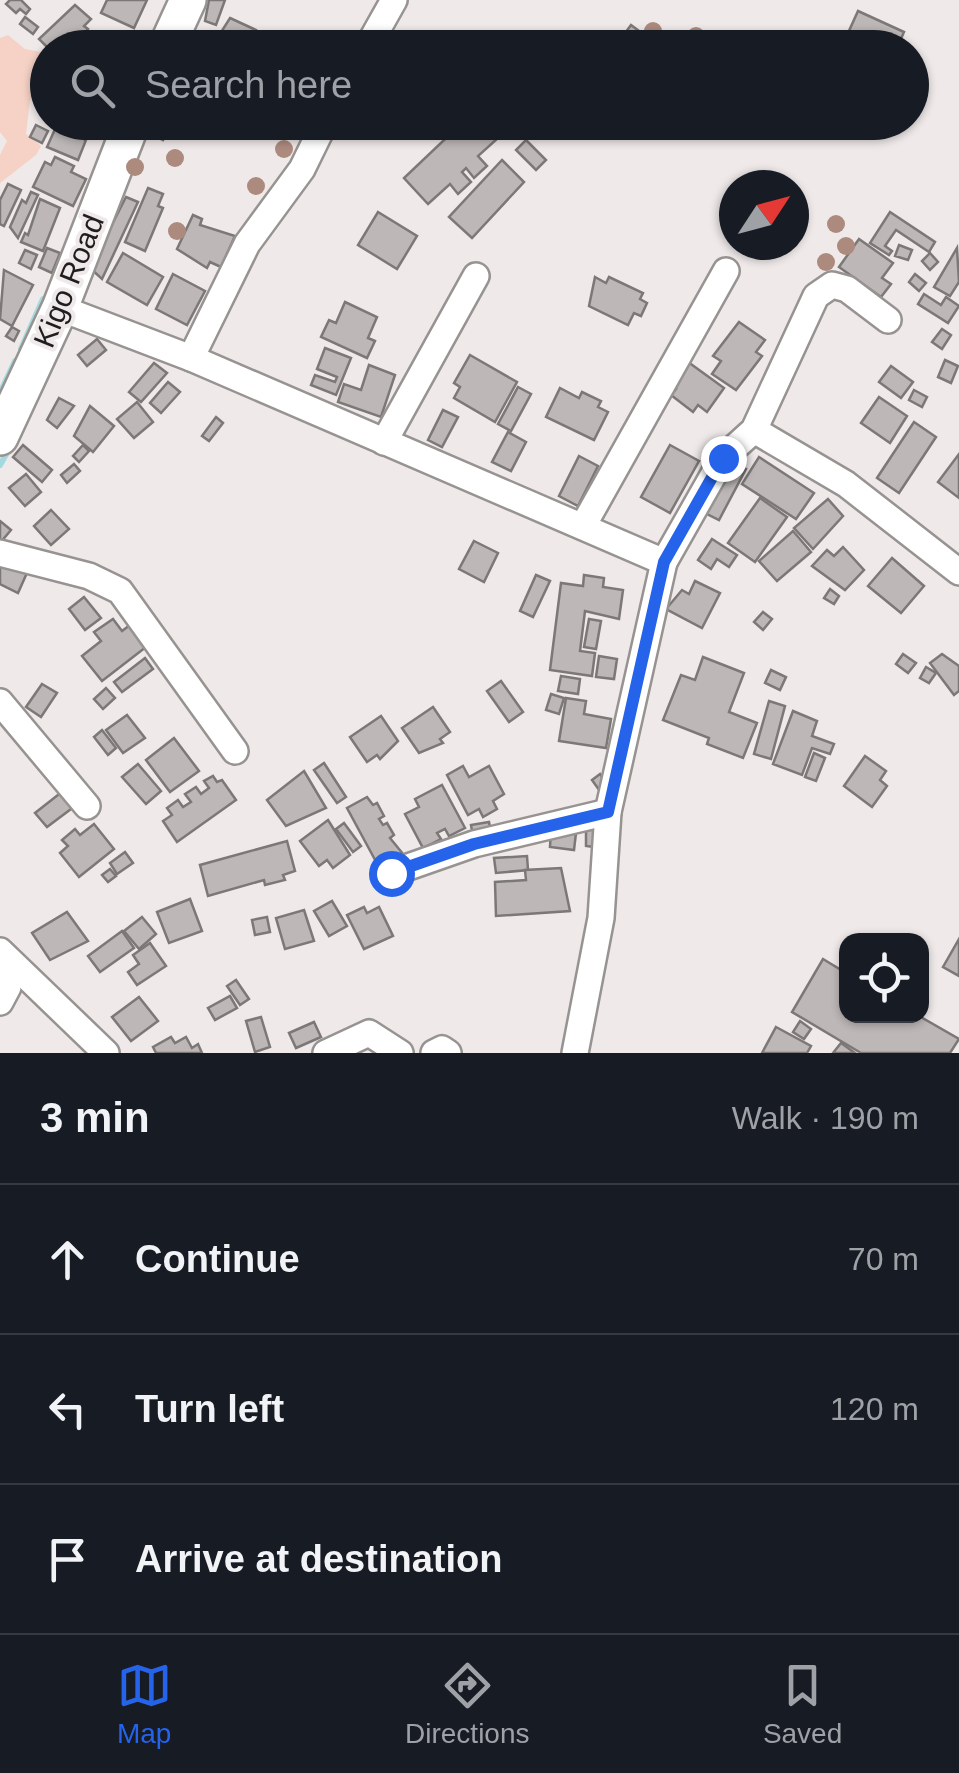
<!DOCTYPE html>
<meta charset="utf-8">
<style>
body{margin:0;font-family:Arial,sans-serif;background:#20242c;color:#f1f3f6}
.controls{position:absolute;right:30px;bottom:30px;display:grid;overflow:hidden;border-radius:20px;box-shadow:0 2px 8px #0004}
.controls button{width:90px;height:90px;display:grid;place-items:center;padding:0;border:0;border-bottom:2px solid #363941;background:#171b24;color:#f1f3f6;font:50px sans-serif}
.compass{position:absolute;left:719px;top:170px;width:90px;height:90px;border-radius:50%;background:#171b24;box-shadow:0 2px 8px #0004;rotate:54deg}
.stop{position:absolute;width:30px;height:30px;margin:-22px;border:8px solid #2563eb;border-radius:50%;background:#fff}
.stop.end{background:#2563eb;border-color:#fff;box-shadow:0 2px 10px #0008}
.list{margin:0;padding:0;list-style:none}
h2{display:flex;justify-content:space-between;align-items:center;height:130px;margin:0;padding:0 40px;font-size:42px}
h2 small{font-size:32px;font-weight:400;color:#9ea1a6}
.list li{display:grid;grid-template-columns:65px 1fr auto;gap:30px;align-items:center;box-sizing:border-box;height:150px;padding:0 40px;border-top:2px solid #363941}
.list b{display:block;font-size:38px;white-space:nowrap}
.list em{font-size:32px;font-style:normal;color:#9ea1a6}
.icon{flex:none;width:55px;height:55px;fill:none;stroke:currentColor;stroke-width:2;stroke-linecap:round;stroke-linejoin:round}
.map{position:relative;flex:none;width:959px;height:1053px;overflow:hidden}
.search{position:absolute;background:#171b24;box-shadow:0 2px 8px #0004;left:30px;right:30px;top:30px;height:110px;display:flex;align-items:center;gap:25px;box-sizing:border-box;padding:0 35px;border-radius:55px;color:#9ea1a6;font-size:38px}
.sheet{height:580px;background:#171b24}
nav{display:flex;justify-content:space-around;align-items:center;box-sizing:border-box;height:140px;border-top:2px solid #363941;background:#171b24;font-size:28px;color:#9ea1a6}
nav a{display:grid;justify-items:center;gap:5px}
nav .on{color:#2563eb}
.map>svg:first-child{display:block}
</style>
<div class="map">
<svg width="959" height="1053" viewBox="0 0 959 1053">
<rect width="100%" height="100%" fill="#efeae9"/>
<polygon fill="#f5d2c5" points="8,35 25,49 47,53 47,103 30,100 26,134 41,146 36,155 0,183 0,155 7,141 0,132 0,38"/>
<g fill="none" stroke-linecap="round" stroke-linejoin="round">
<g stroke="#a4dadf" stroke-width="6">
<polyline points="21,349 43,299"/>
<polyline points="0,393 15,361"/>
<polyline points="0,465 9,449"/>
</g>
</g>
<g fill="#bdb8b7" stroke="#7c7877" stroke-width="2.5">
<polygon points="10,0 21,0 30,9 26,14 20,9 16,13 6,4"/>
<polygon points="107,0 147,0 134,28 101,13"/>
<polygon points="209,0 225,0 216,25 205,21"/>
<polygon points="75,5 91,19 84,26 88,29 72,48 48,48 39,39"/>
<polygon points="858,11 904,32 897,48 857,48 844,42"/>
<polygon points="25,17 38,27 33,34 20,24"/>
<polygon points="230,18 256,30 252,41 258,48 211,48"/>
<polygon points="631,25 662,48 614,48"/>
<polygon points="146,122 172,123 163,140 143,130"/>
<polygon points="423,122 415,137 394,123 395,122"/>
<polygon points="463,122 482,122 497,139 478,156 487,166 474,178 466,168 462,172 471,182 458,194 450,184 428,204 404,178"/>
<polygon points="827,122 864,122 858,136"/>
<polygon points="36,125 48,131 42,143 30,137"/>
<polygon points="56,127 86,140 78,160 47,147"/>
<polygon points="526,140 546,160 536,170 516,150"/>
<polygon points="55,157 74,166 71,172 86,179 73,206 33,187 45,162 51,165"/>
<polygon points="502,160 524,182 472,238 449,217"/>
<polygon points="8,184 21,190 4,226 0,224 0,200"/>
<polygon points="148,188 163,194 158,206 163,208 145,251 125,242"/>
<polygon points="31,192 38,195 18,238 10,227 22,200 26,203"/>
<polygon points="126,197 138,202 102,279 90,268"/>
<polygon points="40,199 60,208 43,251 21,242 25,233 28,235"/>
<polygon points="378,212 417,236 397,269 358,245"/>
<polygon points="890,212 935,242 929,252 896,230 885,246 892,251 889,255 870,243"/>
<polygon points="193,215 202,219 200,225 235,236 221,267 210,262 207,268 177,249"/>
<polygon points="859,239 893,263 882,278 891,284 881,297 839,267"/>
<polygon points="899,245 912,250 908,260 895,256"/>
<polygon points="47,248 60,253 52,273 39,267"/>
<polygon points="957,248 959,282 950,296 934,287"/>
<polygon points="25,250 37,255 31,269 19,263"/>
<polygon points="123,253 163,277 147,305 107,282"/>
<polygon points="930,253 938,262 930,270 922,261"/>
<polygon points="4,270 33,285 12,326 0,319"/>
<polygon points="173,274 205,291 187,325 156,309"/>
<polygon points="915,274 926,283 919,291 909,282"/>
<polygon points="595,277 606,283 609,277 643,293 640,299 647,303 641,316 634,313 628,325 589,306"/>
<polygon points="924,294 941,305 946,297 959,306 948,323 918,304"/>
<polygon points="345,302 377,317 368,338 375,341 367,358 321,337 329,320 336,323"/>
<polygon points="739,322 765,340 756,352 762,356 736,390 712,374 721,361 713,356"/>
<polygon points="12,327 19,331 14,341 6,336"/>
<polygon points="942,329 951,335 942,349 932,342"/>
<polygon points="97,339 106,350 87,366 78,355"/>
<polygon points="325,348 351,358 336,395 311,385 315,375 335,382 337,377 317,369"/>
<polygon points="470,355 517,382 495,422 454,398 460,387 454,383"/>
<polygon points="684,359 724,388 707,412 698,405 693,412 671,395 676,389 667,383"/>
<polygon points="945,360 958,366 951,383 938,377"/>
<polygon points="154,363 167,373 141,402 129,392"/>
<polygon points="369,365 395,375 381,417 338,402 344,384 361,390"/>
<polygon points="891,366 913,382 901,398 879,382"/>
<polygon points="168,382 180,392 161,413 150,403"/>
<polygon points="518,387 531,394 511,431 498,424"/>
<polygon points="560,388 579,398 582,392 601,401 598,407 608,412 594,440 546,417"/>
<polygon points="914,390 927,397 922,407 909,400"/>
<polygon points="879,397 907,416 890,443 861,423"/>
<polygon points="59,398 74,406 57,428 47,420"/>
<polygon points="137,402 153,422 134,438 117,419"/>
<polygon points="90,406 114,426 93,452 74,436"/>
<polygon points="443,410 458,417 442,447 428,440"/>
<polygon points="216,417 223,423 209,441 202,436"/>
<polygon points="914,422 936,437 899,493 877,478"/>
<polygon points="508,432 526,442 511,471 492,462"/>
<polygon points="23,445 52,470 42,482 13,457"/>
<polygon points="83,445 89,451 79,462 73,456"/>
<polygon points="670,445 699,461 670,513 641,497"/>
<polygon points="959,454 959,498 938,482"/>
<polygon points="579,456 598,466 578,506 559,496"/>
<polygon points="759,457 814,493 796,519 742,484"/>
<polygon points="729,460 746,469 719,520 701,511"/>
<polygon points="74,464 80,471 67,483 61,475"/>
<polygon points="26,474 41,492 25,506 9,488"/>
<polygon points="760,498 787,517 755,562 728,543"/>
<polygon points="828,499 843,516 813,549 794,528"/>
<polygon points="51,510 69,529 51,545 34,526"/>
<polygon points="0,521 11,530 0,543"/>
<polygon points="793,531 811,552 777,581 759,561"/>
<polygon points="712,539 737,555 729,567 717,559 711,569 698,560"/>
<polygon points="474,541 498,553 484,582 459,569"/>
<polygon points="843,547 864,570 845,590 812,566 827,550 834,556"/>
<polygon points="0,551 30,566 18,593 0,584"/>
<polygon points="892,558 924,586 901,613 868,586"/>
<polygon points="536,575 550,581 533,617 520,611"/>
<polygon points="584,575 604,578 603,587 623,590 619,619 585,611 580,651 595,653 592,676 550,670 561,583 583,586"/>
<polygon points="695,581 720,593 702,628 666,609 682,590 689,594"/>
<polygon points="830,589 839,596 834,604 824,598"/>
<polygon points="84,597 101,618 85,630 69,609"/>
<polygon points="763,612 772,619 763,630 754,622"/>
<polygon points="113,619 122,631 130,625 146,647 102,681 82,656 101,641 94,632"/>
<polygon points="589,619 601,621 596,649 584,647"/>
<polygon points="903,654 916,663 908,673 896,664"/>
<polygon points="942,654 959,666 959,691 954,695 930,663"/>
<polygon points="599,656 617,659 614,679 596,677"/>
<polygon points="703,657 744,673 729,712 757,723 743,758 707,744 709,738 663,720 681,675 695,680"/>
<polygon points="145,658 153,669 122,692 114,682"/>
<polygon points="926,667 936,673 929,683 920,678"/>
<polygon points="771,670 786,677 780,690 765,683"/>
<polygon points="561,676 580,679 578,694 558,691"/>
<polygon points="501,681 523,712 509,722 487,691"/>
<polygon points="42,684 57,693 41,717 26,707"/>
<polygon points="106,688 115,698 103,709 94,699"/>
<polygon points="551,694 564,698 559,714 546,710"/>
<polygon points="566,698 586,701 584,714 611,719 606,748 559,741"/>
<polygon points="769,701 785,706 771,759 754,754"/>
<polygon points="433,707 450,732 440,739 443,743 419,753 402,728"/>
<polygon points="793,711 817,721 812,736 834,744 830,754 812,748 802,775 773,764"/>
<polygon points="127,715 145,738 123,753 106,730"/>
<polygon points="381,716 398,741 380,759 377,755 367,762 350,737"/>
<polygon points="102,730 116,748 108,755 94,737"/>
<polygon points="174,738 199,771 170,792 146,760"/>
<polygon points="814,753 825,758 816,781 805,777"/>
<polygon points="865,756 886,771 880,780 887,786 872,807 844,786"/>
<polygon points="324,763 346,797 337,803 314,770"/>
<polygon points="138,764 161,791 146,804 122,777"/>
<polygon points="463,766 469,777 489,766 504,794 493,801 497,809 483,817 479,809 468,815 447,775"/>
<polygon points="304,771 326,808 286,826 267,800"/>
<polygon points="600,774 610,788 602,794 592,780"/>
<polygon points="213,776 217,782 222,780 236,800 177,842 163,821 172,815 167,808 178,800 183,807 191,802 185,794 196,787 201,794 209,788 204,781"/>
<polygon points="442,785 465,828 449,836 445,829 437,833 441,839 423,848 405,814 419,807 415,799"/>
<polygon points="63,791 75,806 47,827 35,813"/>
<polygon points="367,797 373,805 377,803 384,816 379,819 383,825 387,823 394,835 390,838 403,854 380,869 347,808"/>
<polygon points="328,820 350,855 333,868 327,860 319,866 300,841"/>
<polygon points="489,822 491,833 473,836 471,825"/>
<polygon points="344,823 361,846 353,852 336,829"/>
<polygon points="94,824 114,849 79,877 60,853 68,846 62,840 75,829 80,835"/>
<polygon points="551,830 576,833 574,850 550,847"/>
<polygon points="586,830 595,830 594,847 586,846"/>
<polygon points="287,841 295,871 283,875 285,880 265,885 264,880 208,896 200,865"/>
<polygon points="125,852 133,863 117,874 110,863"/>
<polygon points="527,856 528,870 496,873 494,858"/>
<polygon points="561,868 570,911 496,916 495,882 526,880 525,870"/>
<polygon points="110,869 116,876 108,882 102,875"/>
<polygon points="190,899 202,931 169,943 157,912"/>
<polygon points="332,901 347,926 329,936 314,911"/>
<polygon points="364,907 367,913 379,907 393,936 364,949 347,915"/>
<polygon points="304,910 314,941 285,949 276,918"/>
<polygon points="67,912 88,941 50,960 32,933"/>
<polygon points="142,917 156,934 139,949 124,931"/>
<polygon points="267,917 270,932 255,935 252,920"/>
<polygon points="122,931 134,948 100,972 88,956"/>
<polygon points="959,939 959,976 943,967"/>
<polygon points="150,943 166,966 137,985 128,972 139,964 133,955"/>
<polygon points="823,959 846,973 846,1016 919,1016 959,1039 950,1053 861,1053 792,1012"/>
<polygon points="236,980 249,999 240,1005 227,986"/>
<polygon points="230,996 237,1008 215,1020 208,1008"/>
<polygon points="139,997 158,1021 131,1041 112,1017"/>
<polygon points="261,1017 270,1047 255,1052 246,1021"/>
<polygon points="800,1021 811,1029 804,1039 793,1032"/>
<polygon points="314,1022 321,1037 296,1048 289,1033"/>
<polygon points="776,1027 811,1046 807,1053 762,1053"/>
<polygon points="171,1037 175,1043 186,1037 192,1048 198,1044 202,1053 156,1053 153,1047"/>
<polygon points="841,1043 855,1053 833,1053"/>
</g>
<g fill="none" stroke-linecap="round" stroke-linejoin="round">
<g stroke="#979391" stroke-width="30">
<g id="street">
<polyline points="367,48 394,0"/>
<polyline points="60,308 191,358 664,562 723,458 754,430 816,296 832,285 847,289 888,320"/>
<polyline points="191,358 247,244 302,169 325,122"/>
<polyline points="754,430 846,484 959,572"/>
<polyline points="384,442 476,276"/>
<polyline points="583,526 726,271"/>
<polyline points="0,553 89,576 120,591 235,751"/>
<polyline points="0,702 87,806"/>
<polyline points="391,873 474,844 608,812"/>
<polyline points="0,951 106,1053"/>
<polyline points="0,1002 8,987 7,959"/>
<polyline points="326,1053 369,1033 400,1053"/>
<polyline points="434,1053 442,1049 448,1053"/>
<polyline points="575,1053 601,918 608,812 664,562"/>
</g>
</g>
<g stroke="#979391" stroke-width="40">
<g id="secondary">
<polyline points="166,48 188,0"/>
<polyline points="0,437 60,308 132,122"/>
</g>
</g>
<use href="#street" stroke="#fff" stroke-width="25"/>
<use href="#secondary" stroke="#fff" stroke-width="35"/>
</g>
<g fill="#ac8a7e">
<circle cx="653" cy="31" r="9"/>
<circle cx="696" cy="36" r="9"/>
<circle cx="284" cy="149" r="9"/>
<circle cx="175" cy="158" r="9"/>
<circle cx="135" cy="167" r="9"/>
<circle cx="256" cy="186" r="9"/>
<circle cx="836" cy="224" r="9"/>
<circle cx="177" cy="231" r="9"/>
<circle cx="846" cy="246" r="9"/>
<circle cx="826" cy="262" r="9"/>
</g>
<g fill="none" stroke-linecap="round" stroke-linejoin="round">
<polyline stroke="#2563eb" stroke-width="12" points="391,873 474,844 608,812 664,562 723,458"/>
</g>
<g text-anchor="middle" stroke-width="8" stroke-linejoin="round" paint-order="stroke">
<g font-size="30" fill="#1f1d1d" stroke="#efeae9">
<text transform="translate(69 281) rotate(-68)" y="10">Kigo Road</text>
</g>
</g>
</svg>
<div class="controls">
<button><svg class="icon" aria-label="locate" viewBox="0 0 24 24"><circle cx="12" cy="12" r="6"/><path d="M12 2v4M12 18v4M2 12h4M18 12h4"/></svg></button>
</div>
<svg class="compass" viewBox="-18 -18 36 36"><path d="M0-13l5 13h-10z" fill="#e53935"/><path d="M0 13l5-13h-10z" fill="#9ea1a6"/></svg>
<div class="stop" style="left:391px;top:873px"></div>
<div class="stop end" style="left:723px;top:458px"></div>
<div class="search"><svg class="icon" aria-label="search" viewBox="0 0 24 24"><circle cx="10" cy="10" r="6"/><path d="M15 15l6 6"/></svg>Search here</div>
</div>
<section class="sheet">
<h2>3 min<small>Walk · 190 m</small></h2>
<ul class="list">
<li><svg class="icon" aria-label="ahead" viewBox="0 0 24 24"><path d="M12 20V5M6 11l6-6 6 6"/></svg><div><b>Continue</b></div><em>70 m</em></li>
<li><svg class="icon" aria-label="left" viewBox="0 0 24 24"><path d="M17 20v-9H6M10 6l-5 5 5 5"/></svg><div><b>Turn left</b></div><em>120 m</em></li>
<li><svg class="icon" aria-label="arrive" viewBox="0 0 24 24"><path d="M6 21V4h12l-3 4 3 4H6"/></svg><div><b>Arrive at destination</b></div></li>
</ul>
</section>
<nav>
<a class="on"><svg class="icon" aria-label="map" viewBox="0 0 24 24"><path d="M3 6l6-2 6 2 6-2v14l-6 2-6-2-6 2zM9 4v14M15 6v14"/></svg>Map</a>
<a><svg class="icon" aria-label="directions" viewBox="0 0 24 24"><path d="M12 3l9 9-9 9-9-9zM9 14v-3h6M13 9l2 2-2 2"/></svg>Directions</a>
<a><svg class="icon" aria-label="saved" viewBox="0 0 24 24"><path d="M7 4h10v16l-5-4-5 4z"/></svg>Saved</a>
</nav>
